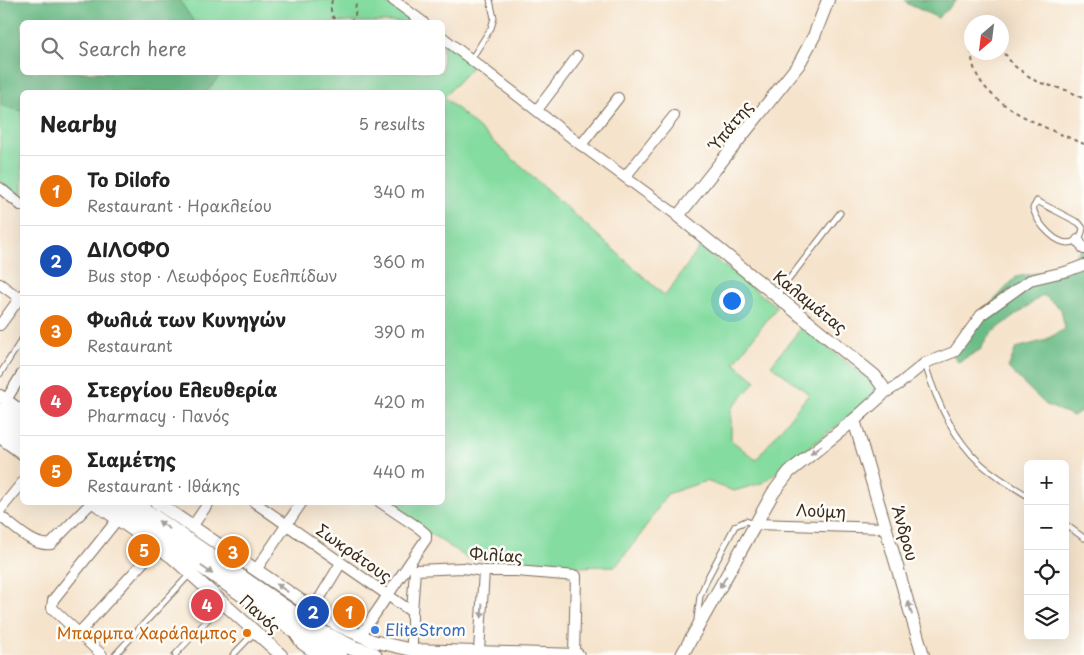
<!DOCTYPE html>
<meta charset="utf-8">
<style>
body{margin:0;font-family:"Playpen Sans",sans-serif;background:#f6f6f6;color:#222}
.controls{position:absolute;right:15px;bottom:15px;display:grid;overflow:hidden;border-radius:8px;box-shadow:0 5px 20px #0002}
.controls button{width:45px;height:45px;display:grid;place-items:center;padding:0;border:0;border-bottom:1px solid #e0e0e0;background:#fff;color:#222;font:25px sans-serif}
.compass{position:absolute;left:964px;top:15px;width:45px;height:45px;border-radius:50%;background:#fff;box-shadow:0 5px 20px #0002;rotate:208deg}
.you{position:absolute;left:731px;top:300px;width:18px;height:18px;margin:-12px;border:4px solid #fff;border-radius:50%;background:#1a73e8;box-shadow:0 0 0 8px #1a73e833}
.badge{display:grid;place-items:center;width:32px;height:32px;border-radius:50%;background:#7c3aed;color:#fff;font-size:16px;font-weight:700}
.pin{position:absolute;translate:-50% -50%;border:2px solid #fff;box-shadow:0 1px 5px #0006}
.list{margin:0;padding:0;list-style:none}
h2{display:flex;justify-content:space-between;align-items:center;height:65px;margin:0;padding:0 20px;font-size:21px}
h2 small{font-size:16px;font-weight:400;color:#767676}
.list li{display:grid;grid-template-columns:32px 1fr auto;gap:15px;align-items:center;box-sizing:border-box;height:70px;padding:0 20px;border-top:1px solid #e0e0e0}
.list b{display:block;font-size:19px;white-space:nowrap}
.list p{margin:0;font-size:16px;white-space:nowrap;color:#767676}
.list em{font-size:16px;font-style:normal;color:#767676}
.icon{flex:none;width:28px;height:28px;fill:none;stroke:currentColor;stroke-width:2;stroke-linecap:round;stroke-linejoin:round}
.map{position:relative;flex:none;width:1084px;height:655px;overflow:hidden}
.search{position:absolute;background:#fff;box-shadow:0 5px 20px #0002;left:20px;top:20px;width:425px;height:55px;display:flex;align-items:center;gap:12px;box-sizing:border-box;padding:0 18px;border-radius:8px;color:#767676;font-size:19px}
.panel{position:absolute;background:#fff;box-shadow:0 5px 20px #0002;left:20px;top:90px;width:425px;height:415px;border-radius:8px}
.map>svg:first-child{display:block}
</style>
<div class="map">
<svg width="1084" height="655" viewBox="0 0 1084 655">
<rect width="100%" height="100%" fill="#fdfcf7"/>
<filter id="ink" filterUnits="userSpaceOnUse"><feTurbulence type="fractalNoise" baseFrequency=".02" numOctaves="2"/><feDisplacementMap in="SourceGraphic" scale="10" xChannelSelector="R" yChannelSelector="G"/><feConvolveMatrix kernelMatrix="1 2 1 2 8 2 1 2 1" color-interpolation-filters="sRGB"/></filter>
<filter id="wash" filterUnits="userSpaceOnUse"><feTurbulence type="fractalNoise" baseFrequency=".0096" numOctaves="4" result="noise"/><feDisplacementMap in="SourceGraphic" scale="20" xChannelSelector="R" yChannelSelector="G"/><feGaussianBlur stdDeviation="1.12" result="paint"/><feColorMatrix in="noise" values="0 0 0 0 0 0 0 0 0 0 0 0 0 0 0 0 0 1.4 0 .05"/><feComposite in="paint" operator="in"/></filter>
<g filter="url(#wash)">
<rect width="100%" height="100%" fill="#f5e3cb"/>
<g fill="#84dca0" stroke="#60835f">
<polygon points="179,0 381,0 416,22 194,22"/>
<polygon points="443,40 477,62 444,97 665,296 700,247 777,307 734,363 756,381 731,409 731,440 756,460 809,394 771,365 802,327 873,383 875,389 872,397 855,412 762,483 734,491 706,481 667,494 641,534 616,566 573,567 467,558 385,503 442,502 442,92 206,92 221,74 220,73 442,72"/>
<polygon points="0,105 22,111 22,201 0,181"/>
</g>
<g fill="#6bbc86" stroke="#537352">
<polygon points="0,0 179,0 194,22 22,22 22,72 220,72 221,74 206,92 22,92 22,111 0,105"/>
<polygon points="905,0 957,0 938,18 908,4"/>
<polygon points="1084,244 1084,409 1073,416 1046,405 1008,368 1016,348 1043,341 1065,329 1061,309 1043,295 990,334 980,350 958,362 953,355 958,339 1016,277 1046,271 1076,255"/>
</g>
</g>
<g filter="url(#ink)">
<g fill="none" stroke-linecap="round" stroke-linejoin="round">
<g stroke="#7c6b5b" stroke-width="7">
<g id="service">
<polyline points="472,58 491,28 494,18 490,0"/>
<path d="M1037,201L1079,223L1083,228C1082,233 1081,238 1076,241C1058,250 1037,223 1033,208Z"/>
<polyline points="776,296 840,213"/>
<path d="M925,364C936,400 952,437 980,463C994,476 1012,486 1028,496"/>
<polyline points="0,374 22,339"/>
<polyline points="1065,524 1084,538"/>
<polyline points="697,619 700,596 707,579 735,526 746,521 755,524"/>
<polyline points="115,655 190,574"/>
<polyline points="175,655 223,603"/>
<polyline points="233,655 255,632"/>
</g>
</g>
<g stroke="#7c6b5b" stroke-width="12">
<g id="minor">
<polyline points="393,0 423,22"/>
<polyline points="442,37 581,145 678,216"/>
<polyline points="537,110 577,57"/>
<polyline points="581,145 618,98"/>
<polyline points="625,177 674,116"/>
<polyline points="0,188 22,206"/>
<polyline points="1078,240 1084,249"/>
<polyline points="0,284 22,300"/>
<polyline points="0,325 22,295"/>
<polyline points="882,395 898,385 925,363 954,352 981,315 1030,280 1068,271 1084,265"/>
<polyline points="6,400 22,374"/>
<polyline points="254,502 412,612"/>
<polyline points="0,510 22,483"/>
<path d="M0,516C14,526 33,547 51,544L92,502"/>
<polyline points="756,524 886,528"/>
<polyline points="192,527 209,502"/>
<polyline points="256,570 302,502"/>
<polyline points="313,609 341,563"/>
<polyline points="79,633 157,547"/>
<polyline points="360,636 426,539 426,534 419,528 380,502"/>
<polyline points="412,650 412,612 415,570 463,568 484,571 516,571 576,576 574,655"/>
<polyline points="479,651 484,571"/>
<polyline points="102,655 52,608 53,600 121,515"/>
</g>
</g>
<g stroke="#7c6b5b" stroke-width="14">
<g id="tertiary">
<polyline points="0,396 22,412"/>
<polyline points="854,420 923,655"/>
<polyline points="0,437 22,453"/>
<polyline points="93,502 172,557 281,655"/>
<polyline points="156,502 337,625 373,641 412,650 578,655"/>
<polyline points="292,628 302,643 319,655"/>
<polyline points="682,655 773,493 789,472 854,420 882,395 883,387 875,376 678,216 799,64 814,36 828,0"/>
</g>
</g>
<g stroke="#7c6b5b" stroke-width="17">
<g id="primary">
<polyline points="0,411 22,427"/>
<polyline points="0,427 22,443"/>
<polyline points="109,502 292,628 325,648 339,655"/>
<polyline points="132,502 318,631 353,648 374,655"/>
</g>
</g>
<g stroke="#7c6b5b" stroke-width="2" stroke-dasharray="4 4" stroke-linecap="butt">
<path d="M332,0C330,9 330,17 338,22"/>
<polyline points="350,22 355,16 356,0"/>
<path d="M972,50C968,101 1047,128 1084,144"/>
<polyline points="996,52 1006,55 1013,65 1037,82 1069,91 1084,99"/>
</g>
<use href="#service" stroke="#fff" stroke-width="5"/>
<use href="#minor" stroke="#fff" stroke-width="10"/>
<use href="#tertiary" stroke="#fff" stroke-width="12"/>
<use href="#primary" stroke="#fff" stroke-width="15"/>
</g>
<defs><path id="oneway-solid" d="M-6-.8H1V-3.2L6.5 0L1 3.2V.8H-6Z" transform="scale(1.25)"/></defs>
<g fill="#a79f9a">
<use href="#oneway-solid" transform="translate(816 450) rotate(142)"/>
<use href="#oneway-solid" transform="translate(164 525) rotate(-145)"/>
<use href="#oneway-solid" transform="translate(207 570) rotate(35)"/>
<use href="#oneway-solid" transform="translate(723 582) rotate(119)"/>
<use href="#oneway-solid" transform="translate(282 588) rotate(-146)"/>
<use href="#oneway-solid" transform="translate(910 608) rotate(-106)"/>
<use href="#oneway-solid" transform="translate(482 611) rotate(93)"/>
</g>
</g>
<circle fill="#3f7fe0" stroke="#fdfcf7" stroke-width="2" cx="375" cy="630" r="5"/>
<circle fill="#e8710a" stroke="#fdfcf7" stroke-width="2" cx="247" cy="633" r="5"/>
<g text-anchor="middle" stroke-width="5" stroke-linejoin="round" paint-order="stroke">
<g font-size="16" fill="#3b2a1e" stroke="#fdfcf7">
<text transform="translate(731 125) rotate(-51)" y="6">Ύπάτης</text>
<text transform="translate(810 302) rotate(39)" y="6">Καλαμάτας</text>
<text transform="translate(821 511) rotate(2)" y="6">Λούμη</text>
<text transform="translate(905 533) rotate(74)" y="6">Άνδρου</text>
<text transform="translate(354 553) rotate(35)" y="6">Σωκράτους</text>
<text transform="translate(496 555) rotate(3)" y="6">Φιλίας</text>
<text transform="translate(260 614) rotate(42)" y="6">Πανός</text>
</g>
<g font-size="16" fill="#366cbe" stroke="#fdfcf7" text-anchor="start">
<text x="385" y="636">EliteStrom</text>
</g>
<g font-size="16" fill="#c56008" stroke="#fdfcf7" text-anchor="end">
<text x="237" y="639">Μπαρμπα Χαράλαμπος</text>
</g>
</g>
</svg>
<div class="controls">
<button>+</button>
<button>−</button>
<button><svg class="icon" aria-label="locate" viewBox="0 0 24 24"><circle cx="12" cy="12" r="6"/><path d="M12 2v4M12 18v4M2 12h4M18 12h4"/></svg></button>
<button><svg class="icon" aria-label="layers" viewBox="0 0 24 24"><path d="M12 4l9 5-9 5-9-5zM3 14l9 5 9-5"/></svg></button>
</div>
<svg class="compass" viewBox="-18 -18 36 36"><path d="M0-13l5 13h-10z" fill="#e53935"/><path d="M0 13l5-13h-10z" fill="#767676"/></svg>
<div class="you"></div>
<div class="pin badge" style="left:349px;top:612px;background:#e8710a">1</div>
<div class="pin badge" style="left:313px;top:612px;background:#1a4fb4">2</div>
<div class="pin badge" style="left:233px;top:552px;background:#e8710a">3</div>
<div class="pin badge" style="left:207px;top:605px;background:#e0444e">4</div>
<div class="pin badge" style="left:144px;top:550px;background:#e8710a">5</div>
<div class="search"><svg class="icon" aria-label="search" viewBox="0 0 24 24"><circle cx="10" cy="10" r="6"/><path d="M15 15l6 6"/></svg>Search here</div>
<section class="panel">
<h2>Nearby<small>5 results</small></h2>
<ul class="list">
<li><span class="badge" style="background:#e8710a">1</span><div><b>To Dilofo</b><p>Restaurant · Ηρακλείου</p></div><em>340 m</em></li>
<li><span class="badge" style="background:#1a4fb4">2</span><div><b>ΔΙΛΟΦΟ</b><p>Bus stop · Λεωφόρος Ευελπίδων</p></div><em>360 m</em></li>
<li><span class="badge" style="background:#e8710a">3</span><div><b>Φωλιά των Κυνηγών</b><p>Restaurant</p></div><em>390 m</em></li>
<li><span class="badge" style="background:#e0444e">4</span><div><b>Στεργίου Ελευθερία</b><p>Pharmacy · Πανός</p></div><em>420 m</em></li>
<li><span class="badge" style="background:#e8710a">5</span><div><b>Σιαμέτης</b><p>Restaurant · Ιθάκης</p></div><em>440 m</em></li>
</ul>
</section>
</div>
